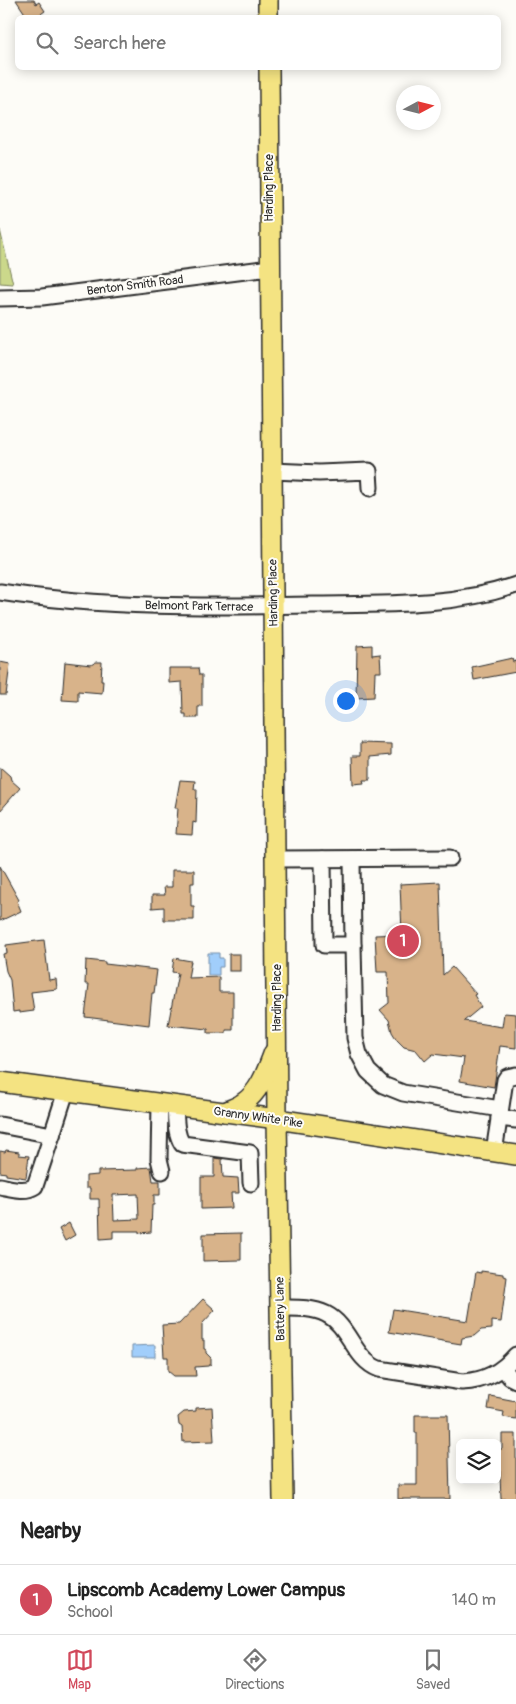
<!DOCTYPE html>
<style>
body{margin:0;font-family:Pangolin,sans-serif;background:#f2f2f2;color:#222}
.controls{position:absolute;right:15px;bottom:15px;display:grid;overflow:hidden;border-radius:8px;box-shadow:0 2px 12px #0003}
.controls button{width:45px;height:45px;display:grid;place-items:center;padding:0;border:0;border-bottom:1px solid #e0e0e0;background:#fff;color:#222;font:25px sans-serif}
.compass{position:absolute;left:396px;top:85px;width:45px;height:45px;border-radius:50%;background:#fff;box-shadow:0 2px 12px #0003;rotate:83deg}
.you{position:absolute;left:345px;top:700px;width:18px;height:18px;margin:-12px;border:4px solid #fff;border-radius:50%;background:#1a73e8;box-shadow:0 0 0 8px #1a73e833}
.badge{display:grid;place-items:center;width:32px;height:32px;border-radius:50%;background:#d1495b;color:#fff;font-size:16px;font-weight:700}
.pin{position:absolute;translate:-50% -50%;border:2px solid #fff;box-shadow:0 1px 5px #0006}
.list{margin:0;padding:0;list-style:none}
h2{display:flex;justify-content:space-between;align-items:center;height:65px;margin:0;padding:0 20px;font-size:21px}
h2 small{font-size:16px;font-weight:400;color:#767676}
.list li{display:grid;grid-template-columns:32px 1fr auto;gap:15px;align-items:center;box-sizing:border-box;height:70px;padding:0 20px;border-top:1px solid #e0e0e0}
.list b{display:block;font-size:19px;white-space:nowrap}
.list p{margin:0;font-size:16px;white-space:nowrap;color:#767676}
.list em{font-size:16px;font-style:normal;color:#767676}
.icon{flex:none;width:28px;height:28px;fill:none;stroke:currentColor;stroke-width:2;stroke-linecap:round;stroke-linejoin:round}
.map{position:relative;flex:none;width:516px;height:1499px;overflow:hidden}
.search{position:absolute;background:#fff;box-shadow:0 2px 12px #0003;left:15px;right:15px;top:15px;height:55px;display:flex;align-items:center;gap:12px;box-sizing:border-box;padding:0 18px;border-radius:8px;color:#767676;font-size:19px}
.sheet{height:135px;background:#fff}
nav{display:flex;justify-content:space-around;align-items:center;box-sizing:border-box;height:70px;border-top:1px solid #e0e0e0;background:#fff;font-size:14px;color:#767676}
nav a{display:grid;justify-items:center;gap:2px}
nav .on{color:#d1495b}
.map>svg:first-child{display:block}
</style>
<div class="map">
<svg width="516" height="1499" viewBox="0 0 516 1499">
<rect width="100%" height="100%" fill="#fdfcf7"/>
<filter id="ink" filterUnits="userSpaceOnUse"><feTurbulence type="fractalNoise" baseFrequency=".02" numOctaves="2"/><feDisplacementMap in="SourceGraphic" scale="10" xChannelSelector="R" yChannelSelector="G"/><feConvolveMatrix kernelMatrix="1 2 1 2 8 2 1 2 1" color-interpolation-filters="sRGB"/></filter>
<g filter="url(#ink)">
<polygon fill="#cbd88b" stroke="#7b825b" points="0,230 13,284 0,283"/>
<g fill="#a1cefb" stroke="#728da8">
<polygon points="208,953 219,953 219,958 223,958 223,967 219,967 219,975 208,975"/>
<polygon points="155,1345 155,1357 132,1357 132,1346"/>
</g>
<g fill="#d8b38a" stroke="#2b2b2b" fill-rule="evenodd">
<polygon points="16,0 34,0 36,4 39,2 45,11 35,18 28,18"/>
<polygon points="372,645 372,655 380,654 381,672 375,672 374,697 356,698 357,646"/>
<polygon points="512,658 513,662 516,661 516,672 474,680 472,667"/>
<polygon points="0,662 10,664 6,695 0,695"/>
<polygon points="65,662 91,665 96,662 102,662 101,681 103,681 102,693 78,691 78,701 62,700"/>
<polygon points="169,668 198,668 199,675 202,675 202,706 198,706 198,718 186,718 186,714 183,714 182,682 169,683"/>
<polygon points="360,743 391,744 391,755 370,757 370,780 363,780 364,783 353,784 352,756 360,756"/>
<polygon points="0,767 10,776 11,780 20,788 0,811"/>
<polygon points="180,780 195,781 194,789 197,789 196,823 193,822 192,835 176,834 178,808 175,808"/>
<polygon points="0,866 19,900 17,901 21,911 0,921"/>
<polygon points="172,870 194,870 194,883 191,883 191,906 194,906 194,920 164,920 164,907 152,908 152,895 165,895 164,887 172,887"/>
<polygon points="440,882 443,975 452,967 476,994 474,995 481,1007 464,1021 502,1027 504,1013 516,1014 516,1048 500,1046 494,1087 460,1081 464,1058 433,1054 425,1061 416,1050 404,1047 397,1040 392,1032 389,1020 380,1010 389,1003 388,972 377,972 375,935 402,934 400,884"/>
<polygon points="44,940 49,980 56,979 57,989 31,992 34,1011 19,1013 19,1011 13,1012 10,980 6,971 3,954 7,953 6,945"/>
<rect x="229" y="954" width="11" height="17"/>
<polygon points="174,958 191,961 188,978 219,977 219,992 233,992 233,1030 226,1030 226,1033 208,1033 208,1029 168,1025 178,973 172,972"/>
<polygon points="86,960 105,962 105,964 157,970 154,993 152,993 149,1025 85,1017 89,984 85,984"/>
<polygon points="6,1150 19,1152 19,1155 29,1156 26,1178 6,1175 6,1173 0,1172 0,1151 5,1152"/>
<polygon points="214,1158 222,1159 223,1177 238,1178 239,1193 231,1193 232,1208 201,1209 201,1177 214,1177"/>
<path d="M151,1167L153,1181H160V1195H154V1205H152L151,1232L139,1233V1231H113V1238L100,1239L99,1199H90V1188H86V1176L98,1175V1171L137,1170V1168ZM138,1194L139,1219L114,1220L113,1195Z"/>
<polygon points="69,1223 75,1235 65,1241 59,1229"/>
<polygon points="241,1233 241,1260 203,1261 203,1234"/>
<polygon points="481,1271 503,1274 503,1276 507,1277 501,1322 492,1321 492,1329 481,1330 474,1336 462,1338 461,1344 389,1332 393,1309 468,1321 476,1272 481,1273"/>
<polygon points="203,1299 215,1310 202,1324 202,1340 204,1340 204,1349 206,1349 206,1353 211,1358 211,1364 208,1366 195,1367 196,1376 174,1376 168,1371 168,1357 164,1357 162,1325 179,1324"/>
<polygon points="490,1396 516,1401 516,1419 503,1417 504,1412 488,1409"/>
<polygon points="212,1407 214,1441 183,1442 182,1427 179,1425 178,1417 184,1412 196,1411 196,1408"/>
<polygon points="415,1415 448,1415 450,1499 398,1499 398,1485 417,1485 417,1433 415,1433"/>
<polygon points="502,1434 516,1434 516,1499 501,1499 499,1449 502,1449"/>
</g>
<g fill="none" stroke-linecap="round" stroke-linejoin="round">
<g stroke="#2b2b2b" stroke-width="19">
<g id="minor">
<polyline points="0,298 42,297 270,268"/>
<polyline points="272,471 319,473 369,471 370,488"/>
<path d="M0,592C104,608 208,607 313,605C381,604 451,607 516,585"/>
<polyline points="276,859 450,858"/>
<polyline points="323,859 324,945 353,945 352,859"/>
<polyline points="353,945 355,1038 359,1054 368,1071 383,1085 403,1093 500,1109"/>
<polyline points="160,1104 159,1159 162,1171"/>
<path d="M175,1105C176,1119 175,1132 182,1144L250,1153L251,1183"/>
<polyline points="499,1118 516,1120"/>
<polyline points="0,1125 52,1135 66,1091"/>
<polyline points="494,1152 505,1080 507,1077 516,1075"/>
<path d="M0,1186C11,1188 25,1193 35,1186L52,1135"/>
<path d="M280,1308C295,1308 312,1307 326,1314C350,1326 353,1359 379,1369L462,1382C485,1381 501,1372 516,1355"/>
<polyline points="503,1368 510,1377 516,1380"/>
</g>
</g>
<g stroke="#2b2b2b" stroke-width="22">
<g id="major">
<polyline points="268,0 268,18"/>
<polyline points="269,68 277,1119 283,1499"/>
<polyline points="0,1082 277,1119 516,1155"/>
<path d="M225,1112C231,1109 238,1107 243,1103C260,1092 267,1070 274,1052"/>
</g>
</g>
<use href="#minor" stroke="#fdfcf7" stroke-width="15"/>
<use href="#major" stroke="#f4e382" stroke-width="19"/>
</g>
</g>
<g text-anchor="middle" stroke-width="4" stroke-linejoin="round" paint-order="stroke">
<g font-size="12" fill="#2b2b2b" stroke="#fdfcf7">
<text transform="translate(269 188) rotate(-90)" y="4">Harding Place</text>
<text transform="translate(135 285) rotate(-7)" y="4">Benton Smith Road</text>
<text transform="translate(273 593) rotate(-91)" y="4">Harding Place</text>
<text transform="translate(199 606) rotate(1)" y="4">Belmont Park Terrace</text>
<text transform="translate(277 998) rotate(-90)" y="4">Harding Place</text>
<text transform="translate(258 1117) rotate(8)" y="4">Granny White Pike</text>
<text transform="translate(280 1309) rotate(-91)" y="4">Battery Lane</text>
</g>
</g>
</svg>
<div class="controls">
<button><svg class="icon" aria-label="layers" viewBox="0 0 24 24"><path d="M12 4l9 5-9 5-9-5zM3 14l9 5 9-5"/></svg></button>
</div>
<svg class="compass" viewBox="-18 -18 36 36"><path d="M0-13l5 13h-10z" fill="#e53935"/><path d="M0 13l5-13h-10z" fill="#767676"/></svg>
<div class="you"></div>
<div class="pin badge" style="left:403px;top:941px">1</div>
<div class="search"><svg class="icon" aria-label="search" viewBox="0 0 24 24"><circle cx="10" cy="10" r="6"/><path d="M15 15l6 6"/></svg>Search here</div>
</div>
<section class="sheet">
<h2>Nearby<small></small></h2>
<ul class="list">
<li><span class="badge">1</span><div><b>Lipscomb Academy Lower Campus</b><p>School</p></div><em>140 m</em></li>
</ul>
</section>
<nav>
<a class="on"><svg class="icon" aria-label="map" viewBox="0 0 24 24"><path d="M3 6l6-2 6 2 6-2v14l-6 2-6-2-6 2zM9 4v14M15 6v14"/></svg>Map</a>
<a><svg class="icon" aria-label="directions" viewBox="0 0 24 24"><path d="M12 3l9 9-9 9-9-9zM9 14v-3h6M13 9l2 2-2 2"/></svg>Directions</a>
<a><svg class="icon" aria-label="saved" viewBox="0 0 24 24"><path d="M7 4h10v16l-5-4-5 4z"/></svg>Saved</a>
</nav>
